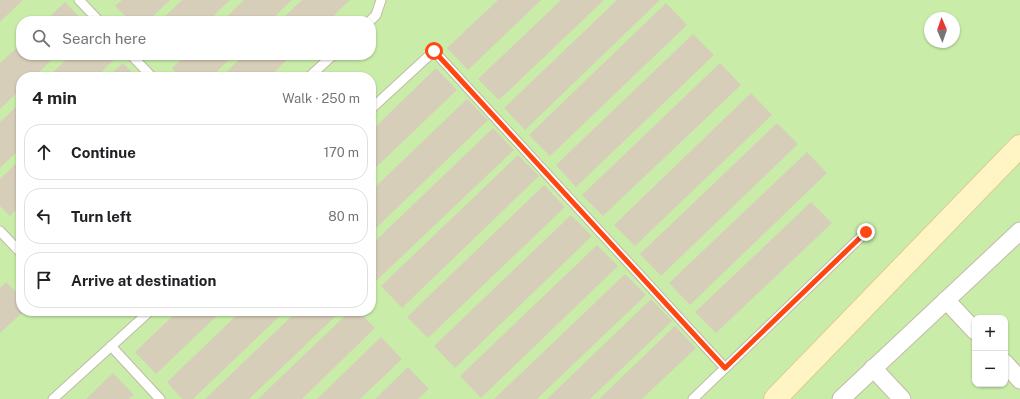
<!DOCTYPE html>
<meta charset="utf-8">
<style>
body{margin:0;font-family:"Public Sans",sans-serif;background:#f2f2f2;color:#202124}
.controls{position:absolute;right:12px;bottom:12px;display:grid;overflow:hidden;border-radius:8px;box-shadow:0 1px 3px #0004}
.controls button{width:36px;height:36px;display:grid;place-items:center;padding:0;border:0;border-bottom:1px solid #e0e0e0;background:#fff;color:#202124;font:20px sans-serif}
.compass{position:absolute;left:924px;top:12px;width:36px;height:36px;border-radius:50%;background:#fff;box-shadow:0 1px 3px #0004;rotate:358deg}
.stop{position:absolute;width:12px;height:12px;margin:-9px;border:3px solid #ff4711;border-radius:50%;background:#fff}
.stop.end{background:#ff4711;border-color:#fff;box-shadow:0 1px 4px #0008}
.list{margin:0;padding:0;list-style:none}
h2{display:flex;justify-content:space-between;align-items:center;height:52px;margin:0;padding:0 16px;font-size:17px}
h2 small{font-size:13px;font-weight:400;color:#757577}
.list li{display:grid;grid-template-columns:26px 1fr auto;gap:12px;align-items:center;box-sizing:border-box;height:56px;margin:0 8px 8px;padding:0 8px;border:1px solid #e0e0e0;border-radius:16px}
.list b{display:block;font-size:15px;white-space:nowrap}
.list em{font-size:13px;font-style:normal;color:#757577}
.icon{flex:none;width:22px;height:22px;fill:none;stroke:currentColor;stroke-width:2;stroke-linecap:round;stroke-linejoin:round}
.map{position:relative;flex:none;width:1020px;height:399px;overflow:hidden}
.search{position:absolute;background:#fff;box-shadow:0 1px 3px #0004;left:16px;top:16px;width:360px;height:44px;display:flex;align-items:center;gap:10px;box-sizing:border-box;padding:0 14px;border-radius:16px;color:#757577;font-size:15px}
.panel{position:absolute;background:#fff;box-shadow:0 1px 3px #0004;left:16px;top:72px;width:360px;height:244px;border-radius:16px}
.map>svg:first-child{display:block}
</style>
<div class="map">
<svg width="1020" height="399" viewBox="0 0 1020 399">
<rect width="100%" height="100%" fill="#f4f1e5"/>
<path fill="#c9eda9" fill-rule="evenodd" d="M0,0H1020V399H0ZM930,18H954V42H930ZM21,21H371V55H21ZM21,77H371V311H21ZM975,318H1005V384H975Z"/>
<g fill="#d7ceb9">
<polygon points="0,0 23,0 0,22"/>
<polygon points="122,0 170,0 148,21 130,21 115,6"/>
<polygon points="182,0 230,0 208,21 160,21"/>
<polygon points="244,0 292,0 270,21 222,21"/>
<polygon points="302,0 350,0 328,21 280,21"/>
<polygon points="498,0 541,0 468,70 447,48"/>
<polygon points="561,0 604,0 499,100 478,79"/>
<polygon points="617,0 660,0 525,130 504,108"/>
<polygon points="65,2 83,21 45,21"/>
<polygon points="666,3 687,25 550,156 529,135"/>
<polygon points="693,34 714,55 576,187 556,165"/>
<polygon points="21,44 21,55 57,55 34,77 21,77 21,89 0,109 0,63"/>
<polygon points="71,55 116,55 118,56 96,77 48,77"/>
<polygon points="186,55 234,55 211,77 180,77 172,68"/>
<polygon points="244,55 292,55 269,77 221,77"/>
<polygon points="123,63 137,77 108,77"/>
<polygon points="720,63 741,85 603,216 582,195"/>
<polygon points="436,68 457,90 371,172 371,131"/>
<polygon points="751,93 772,115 635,246 614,225"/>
<polygon points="467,99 488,120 371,233 371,191"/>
<polygon points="21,102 21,148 0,168 0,122"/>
<polygon points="777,123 798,144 661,276 640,254"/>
<polygon points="493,128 514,150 376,281 371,276 371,245"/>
<polygon points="807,152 827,173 690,305 669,283"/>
<polygon points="518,155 539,176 402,308 381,286"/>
<polygon points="21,159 21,205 10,216 0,206 0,179"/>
<polygon points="544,185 565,207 428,338 407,317"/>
<polygon points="811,202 832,223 716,333 695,312"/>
<polygon points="571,215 592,236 455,368 434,346"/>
<polygon points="597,245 618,266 481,398 460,376"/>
<polygon points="625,274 646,295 537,399 494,399"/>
<polygon points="6,282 21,297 21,311 24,311 0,333 0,288"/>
<polygon points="651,299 672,321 590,399 547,399"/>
<polygon points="178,311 222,311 156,374 135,352"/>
<polygon points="241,311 285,311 193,399 182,399 167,382"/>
<polygon points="297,311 341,311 249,399 205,399"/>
<polygon points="350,311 358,311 375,328 302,399 258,399"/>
<polygon points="675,326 696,348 642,399 599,399"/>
<polygon points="381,337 402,359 360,399 317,399"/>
<polygon points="408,367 429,389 418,399 375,399"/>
<polygon points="113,373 134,395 129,399 86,399"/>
</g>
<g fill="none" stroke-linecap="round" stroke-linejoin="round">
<g stroke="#c1baa6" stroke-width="11">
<g id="service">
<polyline points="79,0 99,21"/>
<polyline points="370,21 376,15 381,0"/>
<polyline points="131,55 152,77"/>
<polyline points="309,77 333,55"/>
<polyline points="371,109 434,51 725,368"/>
<polyline points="0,231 21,253"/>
<polyline points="111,346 160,399"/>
<polyline points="53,399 150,311"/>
<polyline points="693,399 866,232"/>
</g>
</g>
<g stroke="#c1baa6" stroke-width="19">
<g id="minor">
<polyline points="946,300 975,331"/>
<polyline points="1005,363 1020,380"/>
<polyline points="873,368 902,399"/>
<polyline points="841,399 1020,231"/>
</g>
</g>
<g stroke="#d9cc8f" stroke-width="24">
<polyline id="secondary" points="775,399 1020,146"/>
</g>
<use href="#service" stroke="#fff" stroke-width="9"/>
<use href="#minor" stroke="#fff" stroke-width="17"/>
<use href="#secondary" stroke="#fff5c4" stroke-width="22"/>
</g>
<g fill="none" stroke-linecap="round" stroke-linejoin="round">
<polyline stroke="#ff4711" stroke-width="5" points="434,51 725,368 866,232"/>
</g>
</svg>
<div class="controls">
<button>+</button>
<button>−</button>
</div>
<svg class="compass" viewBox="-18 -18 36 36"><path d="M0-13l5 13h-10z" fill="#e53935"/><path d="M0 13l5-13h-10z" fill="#757577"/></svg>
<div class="stop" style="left:434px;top:51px"></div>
<div class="stop end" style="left:866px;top:232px"></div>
<div class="search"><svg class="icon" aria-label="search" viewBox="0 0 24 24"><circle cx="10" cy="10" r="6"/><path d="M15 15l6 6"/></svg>Search here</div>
<section class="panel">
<h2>4 min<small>Walk · 250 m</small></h2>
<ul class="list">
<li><svg class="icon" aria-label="ahead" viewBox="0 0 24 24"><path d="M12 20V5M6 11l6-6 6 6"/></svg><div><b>Continue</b></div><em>170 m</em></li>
<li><svg class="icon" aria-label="left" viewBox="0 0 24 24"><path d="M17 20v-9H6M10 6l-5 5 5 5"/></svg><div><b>Turn left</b></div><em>80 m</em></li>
<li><svg class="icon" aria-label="arrive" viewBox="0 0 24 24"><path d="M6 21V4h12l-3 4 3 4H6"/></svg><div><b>Arrive at destination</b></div></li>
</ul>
</section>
</div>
